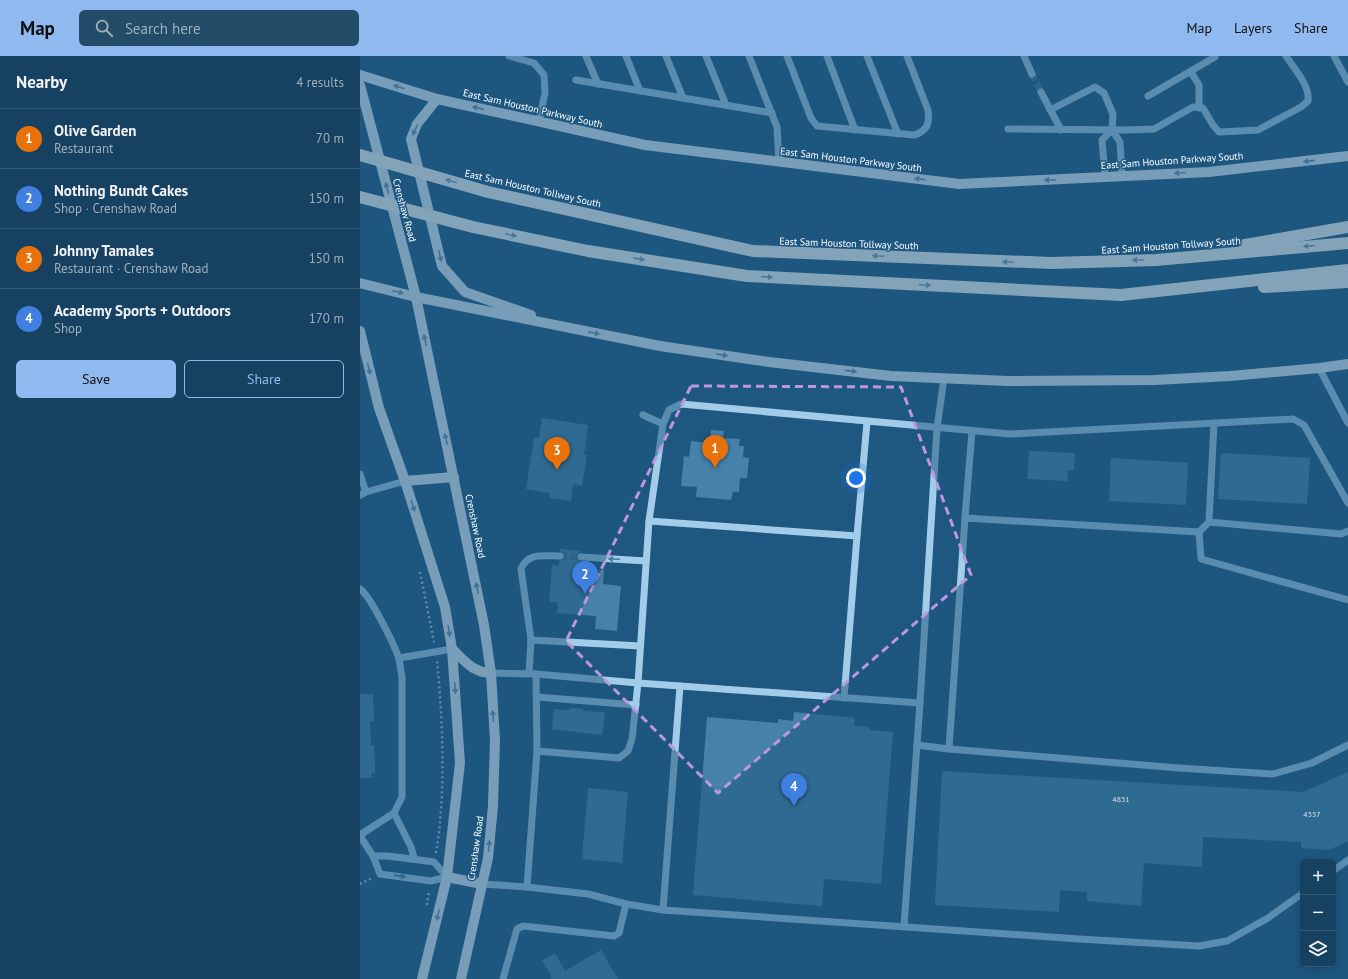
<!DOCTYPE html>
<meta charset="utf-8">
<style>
body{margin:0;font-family:"PT Sans",sans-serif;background:#234c69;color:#f1f3f6}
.controls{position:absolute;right:12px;bottom:12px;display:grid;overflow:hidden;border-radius:6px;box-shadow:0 2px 10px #0003}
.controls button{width:36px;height:36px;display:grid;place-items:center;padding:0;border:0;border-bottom:1px solid #355a75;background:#164160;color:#f1f3f6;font:20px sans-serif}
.you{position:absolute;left:496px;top:422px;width:14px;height:14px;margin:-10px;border:3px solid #fff;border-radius:50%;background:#1a73e8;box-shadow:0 0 0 6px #1a73e833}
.badge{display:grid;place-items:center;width:26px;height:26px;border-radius:50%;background:#90b9f0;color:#fff;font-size:13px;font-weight:700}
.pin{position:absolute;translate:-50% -33px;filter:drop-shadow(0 1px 2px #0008)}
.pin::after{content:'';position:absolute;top:21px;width:14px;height:12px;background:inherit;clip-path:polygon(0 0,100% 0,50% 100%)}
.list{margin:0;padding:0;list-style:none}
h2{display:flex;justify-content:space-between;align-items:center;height:52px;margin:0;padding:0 16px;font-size:17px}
h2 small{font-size:13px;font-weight:400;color:#9eafbd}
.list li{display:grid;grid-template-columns:26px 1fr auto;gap:12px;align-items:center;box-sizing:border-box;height:60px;padding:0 16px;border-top:1px solid #355a75}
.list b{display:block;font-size:15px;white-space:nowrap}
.list p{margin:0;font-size:13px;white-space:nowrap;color:#9eafbd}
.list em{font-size:13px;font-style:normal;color:#9eafbd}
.actions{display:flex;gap:8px;padding:12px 16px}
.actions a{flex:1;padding:9px 0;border:1px solid #90b9f0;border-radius:6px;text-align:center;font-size:14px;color:#90b9f0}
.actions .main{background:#90b9f0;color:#111}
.icon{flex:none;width:22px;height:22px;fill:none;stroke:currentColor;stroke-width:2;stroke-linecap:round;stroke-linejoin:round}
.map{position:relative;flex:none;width:988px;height:923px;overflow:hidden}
header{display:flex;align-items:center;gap:24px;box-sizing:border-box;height:56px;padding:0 20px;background:#90b9f0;color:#111}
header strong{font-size:19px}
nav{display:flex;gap:22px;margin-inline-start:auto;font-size:14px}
.search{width:280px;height:36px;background:#234c69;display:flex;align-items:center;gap:10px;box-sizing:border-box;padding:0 14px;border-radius:6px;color:#9eafbd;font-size:15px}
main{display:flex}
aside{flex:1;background:#164160}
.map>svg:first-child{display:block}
</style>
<header>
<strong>Map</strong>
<div class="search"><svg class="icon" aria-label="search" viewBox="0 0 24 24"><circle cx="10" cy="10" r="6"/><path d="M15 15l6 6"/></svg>Search here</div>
<nav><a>Map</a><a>Layers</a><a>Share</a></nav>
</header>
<main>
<aside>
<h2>Nearby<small>4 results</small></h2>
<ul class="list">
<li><span class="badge" style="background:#e8710a">1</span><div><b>Olive Garden</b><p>Restaurant</p></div><em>70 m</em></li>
<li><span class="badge" style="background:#3f7fe0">2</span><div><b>Nothing Bundt Cakes</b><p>Shop · Crenshaw Road</p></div><em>150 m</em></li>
<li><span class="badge" style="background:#e8710a">3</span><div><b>Johnny Tamales</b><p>Restaurant · Crenshaw Road</p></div><em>150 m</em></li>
<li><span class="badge" style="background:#3f7fe0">4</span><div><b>Academy Sports + Outdoors</b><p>Shop</p></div><em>170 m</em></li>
</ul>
<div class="actions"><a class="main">Save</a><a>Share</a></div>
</aside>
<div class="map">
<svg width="988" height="923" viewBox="0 0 988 923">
<rect width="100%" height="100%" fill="#1e5780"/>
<g fill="#4681aa">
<polygon points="182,362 228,369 224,399 227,399 222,430 213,428 211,445 189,442 189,437 166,433 174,382 179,382"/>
<polygon points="351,374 364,375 363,382 380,383 379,390 384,390 383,401 389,402 387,422 380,422 379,436 373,436 371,444 336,441 337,431 321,430 324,400 329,401 331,385 350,387"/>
<polygon points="669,395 715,397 714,414 708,414 707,425 667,423"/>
<polygon points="861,397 950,402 947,448 858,443"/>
<polygon points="751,402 828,407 826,449 749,445"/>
<polygon points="200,493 222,495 218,497 216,500 217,504 221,506 221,512 244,514 243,528 261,530 257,575 235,573 236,560 197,557 198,546 189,546 192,509 199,510 199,505 203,504 205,500 204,497 200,495"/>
<polygon points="0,638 13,638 14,665 10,666 11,689 14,689 15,706 15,717 11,717 12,722 0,722"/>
<polygon points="210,652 223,653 223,655 245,656 242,679 192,673 194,653 210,654"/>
<polygon points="434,656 495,662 494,670 509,671 509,674 533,676 521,828 464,823 462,850 333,839 347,661 418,667 418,663 433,665"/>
<polygon points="582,715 943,736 988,716 988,785 969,794 941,792 941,786 843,781 842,811 784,807 781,850 727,845 727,836 700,834 699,856 575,849"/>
<polygon points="228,732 268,736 262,807 222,803"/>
<polygon points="241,894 258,923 190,923 192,922 182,904 195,897 205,915"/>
</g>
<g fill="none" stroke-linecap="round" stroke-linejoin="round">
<g stroke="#407093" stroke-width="7" stroke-dasharray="7 3.5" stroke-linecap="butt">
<polyline points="672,18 681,36"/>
<polyline points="200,500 221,501"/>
</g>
<g stroke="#a3cce9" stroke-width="2.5" stroke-dasharray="2 3" stroke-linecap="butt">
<polyline points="60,516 74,586"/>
<path d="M76,797C86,737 83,666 77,605"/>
<polyline points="0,828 12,822"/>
<polyline points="67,849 69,834"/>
</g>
<g stroke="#a3cce9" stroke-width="7">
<polyline points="149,0 174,7 184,19 185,37 179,65"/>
<polyline points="226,0 238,28"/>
<polyline points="266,0 280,35"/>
<polyline points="306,0 323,42"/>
<polyline points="346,0 366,49"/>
<polyline points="389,0 417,71 419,106"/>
<path d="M427,0L451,62L457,70L554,79C567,75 570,68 568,54L547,0"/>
<polyline points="467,0 495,74"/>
<polyline points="507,0 538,78"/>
<polyline points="664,0 672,18"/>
<polyline points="974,0 988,26"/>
<polyline points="831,16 839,29 839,52"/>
<polyline points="216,24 412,57"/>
<polyline points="681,36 701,74"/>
<polyline points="788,40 855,1"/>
<polyline points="690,54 735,31 744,37 753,58 752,74 742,84 745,121"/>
<path d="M648,73L765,74L794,73L833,51L843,52L853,69L859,76L898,74L941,51L948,45C950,29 934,13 926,0"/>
<polyline points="752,74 760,86 762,120"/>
<polyline points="959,312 988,367"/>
<polyline points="283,359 303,368"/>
<polyline points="854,367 849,466 981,478 988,475"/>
<polyline points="0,418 6,436"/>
<polyline points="0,439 6,436 45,425"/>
<polyline points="605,462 612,375"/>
<polyline points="289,465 497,480 484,642"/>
<polyline points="839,476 841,503 988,544"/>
<polyline points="497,480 507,366"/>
<polyline points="221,501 286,505"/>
<path d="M0,533C10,539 35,590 39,603C40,609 41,615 42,621V741L34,757L0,779"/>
<polyline points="171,584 280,590"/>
<polyline points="39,602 92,593"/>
<polyline points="131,617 176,618 278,627 560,647"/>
<path d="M169,617L171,584L161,513C168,496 184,500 200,500"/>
<polyline points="177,641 276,649"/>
<polyline points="557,689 589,693 605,462 839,476 849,466"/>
<polyline points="589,693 819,712 913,718 952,707 988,689"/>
<polyline points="177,695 259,702 268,695 272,683 278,627 289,465 303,368 309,354 321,348 650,378 933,363 944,369 988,447"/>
<polyline points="34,757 51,791 54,802"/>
<polyline points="0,780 13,800 20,818 71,825 87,821 74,806 28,800 13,800"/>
<polyline points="973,815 988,804"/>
<polyline points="122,828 167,831 228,838 266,848 303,854 719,883 839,890 867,885 908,862 943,837"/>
<polyline points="167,831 177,695 176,618"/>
<polyline points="303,854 320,630"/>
<polyline points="544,870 560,647 577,372 584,322"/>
<polyline points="143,923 157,873 163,870 254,880 259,877 266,848"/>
</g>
<g stroke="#e6f2fe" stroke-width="10">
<polyline points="0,19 77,43 285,89 599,128 849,116 988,100"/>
<polyline points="0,29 56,241 124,569 131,617 135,685 133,750 128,802 101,923"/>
<polyline points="77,43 57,68 51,83 82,210 105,236 171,259"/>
<polyline points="0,227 56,241 300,290 409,306 531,320 648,325 794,324 870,320 959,312 988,308"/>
<polyline points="0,275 19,352 45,425 85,551 92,593 100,707 87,821 62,923"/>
<polyline points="45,425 94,421"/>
<path d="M92,593C104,604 113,617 131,617"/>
<polyline points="87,821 122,828"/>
</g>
<g stroke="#fff" stroke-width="12">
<polyline points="0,99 128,136 393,195 691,207 796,204 988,187"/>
<polyline points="0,141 113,171 228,195 387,220 761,239 988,214"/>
<polyline points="885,189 988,171"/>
<polyline points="904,231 988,226"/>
</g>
</g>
<defs><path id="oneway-solid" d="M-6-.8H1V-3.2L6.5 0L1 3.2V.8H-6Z"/></defs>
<g fill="#6e95b2">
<use href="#oneway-solid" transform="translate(39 31) rotate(-163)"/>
<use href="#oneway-solid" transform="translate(118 52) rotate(-167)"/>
<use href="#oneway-solid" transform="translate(55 74) rotate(115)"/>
<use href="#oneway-solid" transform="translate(949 105) rotate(174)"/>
<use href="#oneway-solid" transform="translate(820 117) rotate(177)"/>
<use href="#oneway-solid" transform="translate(560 123) rotate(-173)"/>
<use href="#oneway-solid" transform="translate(690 124) rotate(177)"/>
<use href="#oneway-solid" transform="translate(27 132) rotate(-105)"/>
<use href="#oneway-solid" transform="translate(80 200) rotate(76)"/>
<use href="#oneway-solid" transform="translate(38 236) rotate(14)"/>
<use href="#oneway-solid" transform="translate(234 277) rotate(11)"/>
<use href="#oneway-solid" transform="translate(65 284) rotate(-102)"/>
<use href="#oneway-solid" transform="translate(362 299) rotate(9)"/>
<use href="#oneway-solid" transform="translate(9 313) rotate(76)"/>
<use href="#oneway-solid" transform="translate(491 315) rotate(6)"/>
<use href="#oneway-solid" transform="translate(86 383) rotate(-102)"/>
<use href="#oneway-solid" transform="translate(53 450) rotate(72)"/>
<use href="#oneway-solid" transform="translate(117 532) rotate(-102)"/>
<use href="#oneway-solid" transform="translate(89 575) rotate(81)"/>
<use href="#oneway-solid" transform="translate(95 632) rotate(86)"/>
<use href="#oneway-solid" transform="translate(133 660) rotate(-94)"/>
<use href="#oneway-solid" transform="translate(129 790) rotate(-84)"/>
<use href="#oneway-solid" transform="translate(78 859) rotate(103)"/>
</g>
<g fill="#83a3b9">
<use href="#oneway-solid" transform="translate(91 125) rotate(-164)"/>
<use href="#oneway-solid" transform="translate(151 179) rotate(12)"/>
<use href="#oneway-solid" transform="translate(949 190) rotate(175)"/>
<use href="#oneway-solid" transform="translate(518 200) rotate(-178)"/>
<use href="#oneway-solid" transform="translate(279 203) rotate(9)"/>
<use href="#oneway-solid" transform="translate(778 204) rotate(178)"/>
<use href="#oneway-solid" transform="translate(648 206) rotate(-178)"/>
<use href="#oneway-solid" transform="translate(407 221) rotate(3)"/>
<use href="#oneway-solid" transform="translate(565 229) rotate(3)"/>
</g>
<g fill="#467aa0">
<use href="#oneway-solid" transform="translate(254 503) rotate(-177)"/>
<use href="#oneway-solid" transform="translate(40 820) rotate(8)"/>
</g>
<path d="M0 0H988V923H0ZM331,330L541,331L611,519L358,737L206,585Z" fill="#1e5780" fill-opacity=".55" fill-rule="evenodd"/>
<path fill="none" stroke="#bd96df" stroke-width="3" stroke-dasharray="8 5" stroke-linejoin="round" d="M331,330L541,331L611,519L358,737L206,585Z"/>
<g text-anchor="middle" stroke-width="3" stroke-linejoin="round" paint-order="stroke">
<g font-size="8" fill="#d1e0ea">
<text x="761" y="746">4851</text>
<text x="952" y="761">4557</text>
</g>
<g font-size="10" fill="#fff" stroke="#1e5780">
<text transform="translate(173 52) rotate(13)" y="4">East Sam Houston Parkway South</text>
<text transform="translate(491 103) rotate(7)" y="4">East Sam Houston Parkway South</text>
<text transform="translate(812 104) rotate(-4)" y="4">East Sam Houston Parkway South</text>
<text transform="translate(173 132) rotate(13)" y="4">East Sam Houston Tollway South</text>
<text transform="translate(45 154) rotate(75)" y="4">Crenshaw Road</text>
<text transform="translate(489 187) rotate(2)" y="4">East Sam Houston Tollway South</text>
<text transform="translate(811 189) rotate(-4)" y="4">East Sam Houston Tollway South</text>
<text transform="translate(116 470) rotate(78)" y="4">Crenshaw Road</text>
<text transform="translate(115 792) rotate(-82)" y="4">Crenshaw Road</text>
</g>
</g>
</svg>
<div class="controls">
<button>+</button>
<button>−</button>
<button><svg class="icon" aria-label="layers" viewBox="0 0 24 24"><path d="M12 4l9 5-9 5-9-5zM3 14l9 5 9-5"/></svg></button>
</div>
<div class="you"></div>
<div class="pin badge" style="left:355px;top:412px;background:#e8710a">1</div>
<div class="pin badge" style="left:225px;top:538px;background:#3f7fe0">2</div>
<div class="pin badge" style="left:197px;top:414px;background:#e8710a">3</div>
<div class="pin badge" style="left:434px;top:750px;background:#3f7fe0">4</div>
</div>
</main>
